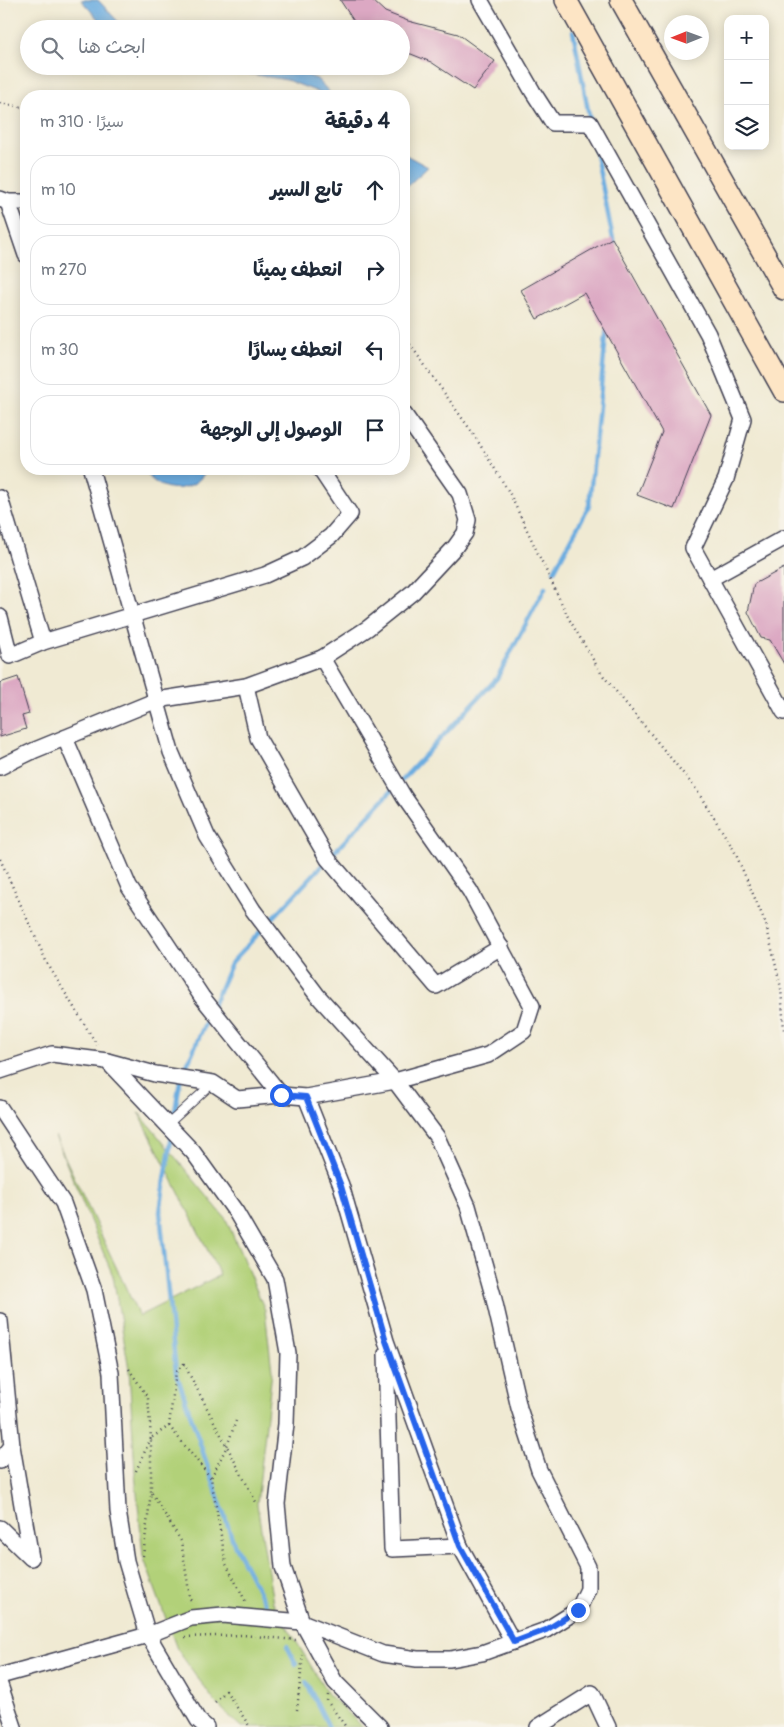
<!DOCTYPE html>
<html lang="ar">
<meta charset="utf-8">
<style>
body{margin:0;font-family:Pangolin,"Playpen Sans Arabic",sans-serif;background:#f6f6f7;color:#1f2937;direction:rtl}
.controls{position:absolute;right:15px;top:15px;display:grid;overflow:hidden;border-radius:10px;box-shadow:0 2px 12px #0003}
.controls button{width:45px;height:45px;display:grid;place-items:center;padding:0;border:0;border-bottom:1px solid #e0e1e3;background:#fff;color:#1f2937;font:25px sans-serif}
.compass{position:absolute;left:664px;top:15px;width:45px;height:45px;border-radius:50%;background:#fff;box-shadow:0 2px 12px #0003;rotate:269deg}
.stop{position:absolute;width:15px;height:15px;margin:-11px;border:4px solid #2563eb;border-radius:50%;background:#fff}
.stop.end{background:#2563eb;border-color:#fff;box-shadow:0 1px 5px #0008}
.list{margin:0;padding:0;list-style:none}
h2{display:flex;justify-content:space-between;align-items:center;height:65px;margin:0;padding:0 20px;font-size:21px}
h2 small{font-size:16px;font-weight:400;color:#747a83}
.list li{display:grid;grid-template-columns:32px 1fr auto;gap:15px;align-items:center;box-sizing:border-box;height:70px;margin:0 10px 10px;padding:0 10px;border:1px solid #e0e1e3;border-radius:20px}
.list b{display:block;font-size:19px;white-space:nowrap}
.list em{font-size:16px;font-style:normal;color:#747a83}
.icon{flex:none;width:28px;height:28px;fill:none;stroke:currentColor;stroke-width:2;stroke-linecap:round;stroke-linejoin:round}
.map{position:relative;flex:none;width:784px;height:1727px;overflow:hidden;direction:ltr}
.search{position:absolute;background:#fff;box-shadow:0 2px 12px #0003;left:20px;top:20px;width:390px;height:55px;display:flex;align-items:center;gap:12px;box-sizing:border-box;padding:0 18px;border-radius:28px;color:#747a83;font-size:19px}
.panel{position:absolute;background:#fff;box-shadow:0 2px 12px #0003;left:20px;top:90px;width:390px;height:385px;border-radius:20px;direction:rtl}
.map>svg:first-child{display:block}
</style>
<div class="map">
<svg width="784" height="1727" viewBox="0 0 784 1727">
<rect width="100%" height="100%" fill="#f7f3e8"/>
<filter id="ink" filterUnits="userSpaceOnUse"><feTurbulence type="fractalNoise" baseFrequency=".02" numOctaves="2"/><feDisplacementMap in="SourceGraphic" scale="10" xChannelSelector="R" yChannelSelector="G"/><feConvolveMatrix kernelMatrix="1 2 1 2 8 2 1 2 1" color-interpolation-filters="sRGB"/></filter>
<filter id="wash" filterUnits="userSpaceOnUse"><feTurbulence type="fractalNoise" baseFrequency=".0096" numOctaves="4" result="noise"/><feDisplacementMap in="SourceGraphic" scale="20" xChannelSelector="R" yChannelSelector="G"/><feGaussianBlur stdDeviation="1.12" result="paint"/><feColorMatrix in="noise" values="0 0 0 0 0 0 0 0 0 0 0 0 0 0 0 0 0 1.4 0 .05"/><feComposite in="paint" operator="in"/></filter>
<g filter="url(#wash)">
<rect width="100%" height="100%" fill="#f0ead3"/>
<polygon fill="#b2d179" stroke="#6a7a5a" points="139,1113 226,1219 265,1310 272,1371 257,1504 273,1603 328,1694 363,1727 241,1727 215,1702 177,1649 143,1556 135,1473 129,1369 113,1276 55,1136 139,1316 220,1275"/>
<g fill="#6dade0" stroke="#48688e">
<polygon points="81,0 98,0 125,29 107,29"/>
<polygon points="203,66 288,68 317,79 333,96 321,96 318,92 287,80"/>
<polygon points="404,154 428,167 404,189"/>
<path d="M144,469H207C194,495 157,495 144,469Z"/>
</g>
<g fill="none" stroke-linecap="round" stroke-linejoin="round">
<g stroke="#6dade0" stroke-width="4.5">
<polyline points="573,31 590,121"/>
<polyline points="594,144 614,244"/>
<polyline points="554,571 589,506 607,326"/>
<polyline points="400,782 497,678 545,588"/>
<polyline points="213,1005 232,962 394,788"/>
<polyline points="174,1117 180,1081 210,1012"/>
<polyline points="172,1135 160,1212 176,1372 234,1544 272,1617"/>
<polyline points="287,1646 296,1664"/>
<polyline points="306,1682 329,1727"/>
</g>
</g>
<g id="blocks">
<g fill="#dca8c3">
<polygon points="340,0 372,0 385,12 408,21 458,34 495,61 473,90 431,62 401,50 401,29 362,29 357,26"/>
<polygon points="612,238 711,415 674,509 637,495 662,432 584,293 537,319 521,290"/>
<polygon points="784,568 784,664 770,640 761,638 748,612 754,584"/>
<polygon points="18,677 29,714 22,716 26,729 0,737 0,683"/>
</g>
</g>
</g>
<g filter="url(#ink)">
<use href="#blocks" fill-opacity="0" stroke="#414052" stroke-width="1"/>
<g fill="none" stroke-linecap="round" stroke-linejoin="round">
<g stroke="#414052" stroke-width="10">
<polyline id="service" points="167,1125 213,1083"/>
</g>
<g stroke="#414052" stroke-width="18">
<g id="minor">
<polyline points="480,0 533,92 553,123 590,123 708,334 743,419 726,479 693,548 784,712"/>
<polyline points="0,199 8,202 26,202"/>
<polyline points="8,202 26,255"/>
<polyline points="0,498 43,642"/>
<polyline points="710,579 784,538"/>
<polyline points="0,617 10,656 43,642 265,575 302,558 331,536 350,514 320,469"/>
<polyline points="246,686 258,738 328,859 436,986 501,947"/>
<polyline points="65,738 129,887 202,997 281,1095"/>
<polyline points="0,767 35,750 157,700 246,686 322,658 368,628 413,592 455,547 465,533 468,520 460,494 404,414"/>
<polyline points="107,1061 193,1152 236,1212 275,1279 288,1353 286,1424 277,1504 283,1567 302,1622 335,1682 380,1727"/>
<polyline points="0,1071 52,1054 107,1061 155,1074 213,1083 237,1099 281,1095 306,1097 395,1081 488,1055 524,1031 532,1006 470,891 404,797 322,658"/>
<polyline points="306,1097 341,1185 386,1341 460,1546 513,1642"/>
<polyline points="0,1108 63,1203 94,1290 111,1373 118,1511 126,1561 148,1635 198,1720 206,1727"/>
<polyline points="0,1321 12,1446 31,1558 0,1528"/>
<polyline points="386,1354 392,1549 460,1546"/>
<polyline points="0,1461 12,1446"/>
<polyline points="0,1676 148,1635 191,1618 223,1615 302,1622 383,1654 417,1659 450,1659 482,1653 546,1630 578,1610 588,1589 588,1567 539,1470 519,1408 493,1295 468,1206 437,1137 395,1081 317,995 253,910 207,836 171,752 91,469"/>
<polyline points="0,1685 14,1727"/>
<polyline points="538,1727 592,1693 608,1727"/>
</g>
</g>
<g stroke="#414052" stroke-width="24">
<g id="secondary">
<polyline points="566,0 784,391"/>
<polyline points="621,0 784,289"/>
</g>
</g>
<g stroke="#414052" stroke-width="2.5" stroke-dasharray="1 4" stroke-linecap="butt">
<polyline points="0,103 26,108"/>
<polyline points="404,336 474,435 509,492 569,619 601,673 696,789 734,850 766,924 781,988 784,1030"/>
<polyline points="0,859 47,963 97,1045"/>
<polyline points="129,1369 148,1398 151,1438 135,1473"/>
<polyline points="236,1421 227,1446 211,1478 226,1564 246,1602"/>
<polyline points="169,1426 211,1478"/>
<polyline points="152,1493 181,1541 191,1604"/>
<polyline points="143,1556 151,1492 151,1438 169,1426 176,1372 184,1364 257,1504"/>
<polyline points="185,1637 243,1635 296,1640"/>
<polyline points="328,1695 327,1701 346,1727"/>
<polyline points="215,1702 226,1691 250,1727"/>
<polyline points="297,1710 303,1655"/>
</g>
<use href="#service" stroke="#fff" stroke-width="8"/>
<use href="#minor" stroke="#fff" stroke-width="15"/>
<use href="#secondary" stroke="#fde5c5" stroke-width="21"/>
</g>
</g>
<g fill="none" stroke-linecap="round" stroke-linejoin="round" filter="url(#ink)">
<polyline stroke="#2563eb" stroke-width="6" points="281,1095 306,1097 341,1186 386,1341 460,1546 514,1642 546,1630 578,1610"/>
</g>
</svg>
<div class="controls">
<button>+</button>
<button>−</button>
<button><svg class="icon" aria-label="layers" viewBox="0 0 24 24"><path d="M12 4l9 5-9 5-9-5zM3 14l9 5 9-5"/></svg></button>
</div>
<svg class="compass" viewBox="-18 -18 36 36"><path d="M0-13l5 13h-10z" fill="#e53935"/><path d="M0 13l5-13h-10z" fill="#747a83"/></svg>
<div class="stop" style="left:281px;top:1095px"></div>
<div class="stop end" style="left:578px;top:1610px"></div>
<div class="search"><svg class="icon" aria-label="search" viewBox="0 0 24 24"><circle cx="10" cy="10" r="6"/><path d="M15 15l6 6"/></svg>ابحث هنا</div>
<section class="panel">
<h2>4 دقيقة<small>سيرًا · 310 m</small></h2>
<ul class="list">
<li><svg class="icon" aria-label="ahead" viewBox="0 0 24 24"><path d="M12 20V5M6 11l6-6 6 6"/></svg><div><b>تابع السير</b></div><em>10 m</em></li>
<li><svg class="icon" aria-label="right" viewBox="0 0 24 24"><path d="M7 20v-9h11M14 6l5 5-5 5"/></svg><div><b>انعطف يمينًا</b></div><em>270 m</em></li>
<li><svg class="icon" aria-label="left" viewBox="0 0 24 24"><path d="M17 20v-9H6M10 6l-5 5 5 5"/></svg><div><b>انعطف يسارًا</b></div><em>30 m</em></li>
<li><svg class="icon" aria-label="arrive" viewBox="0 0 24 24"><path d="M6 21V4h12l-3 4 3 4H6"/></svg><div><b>الوصول إلى الوجهة</b></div></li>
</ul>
</section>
</div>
